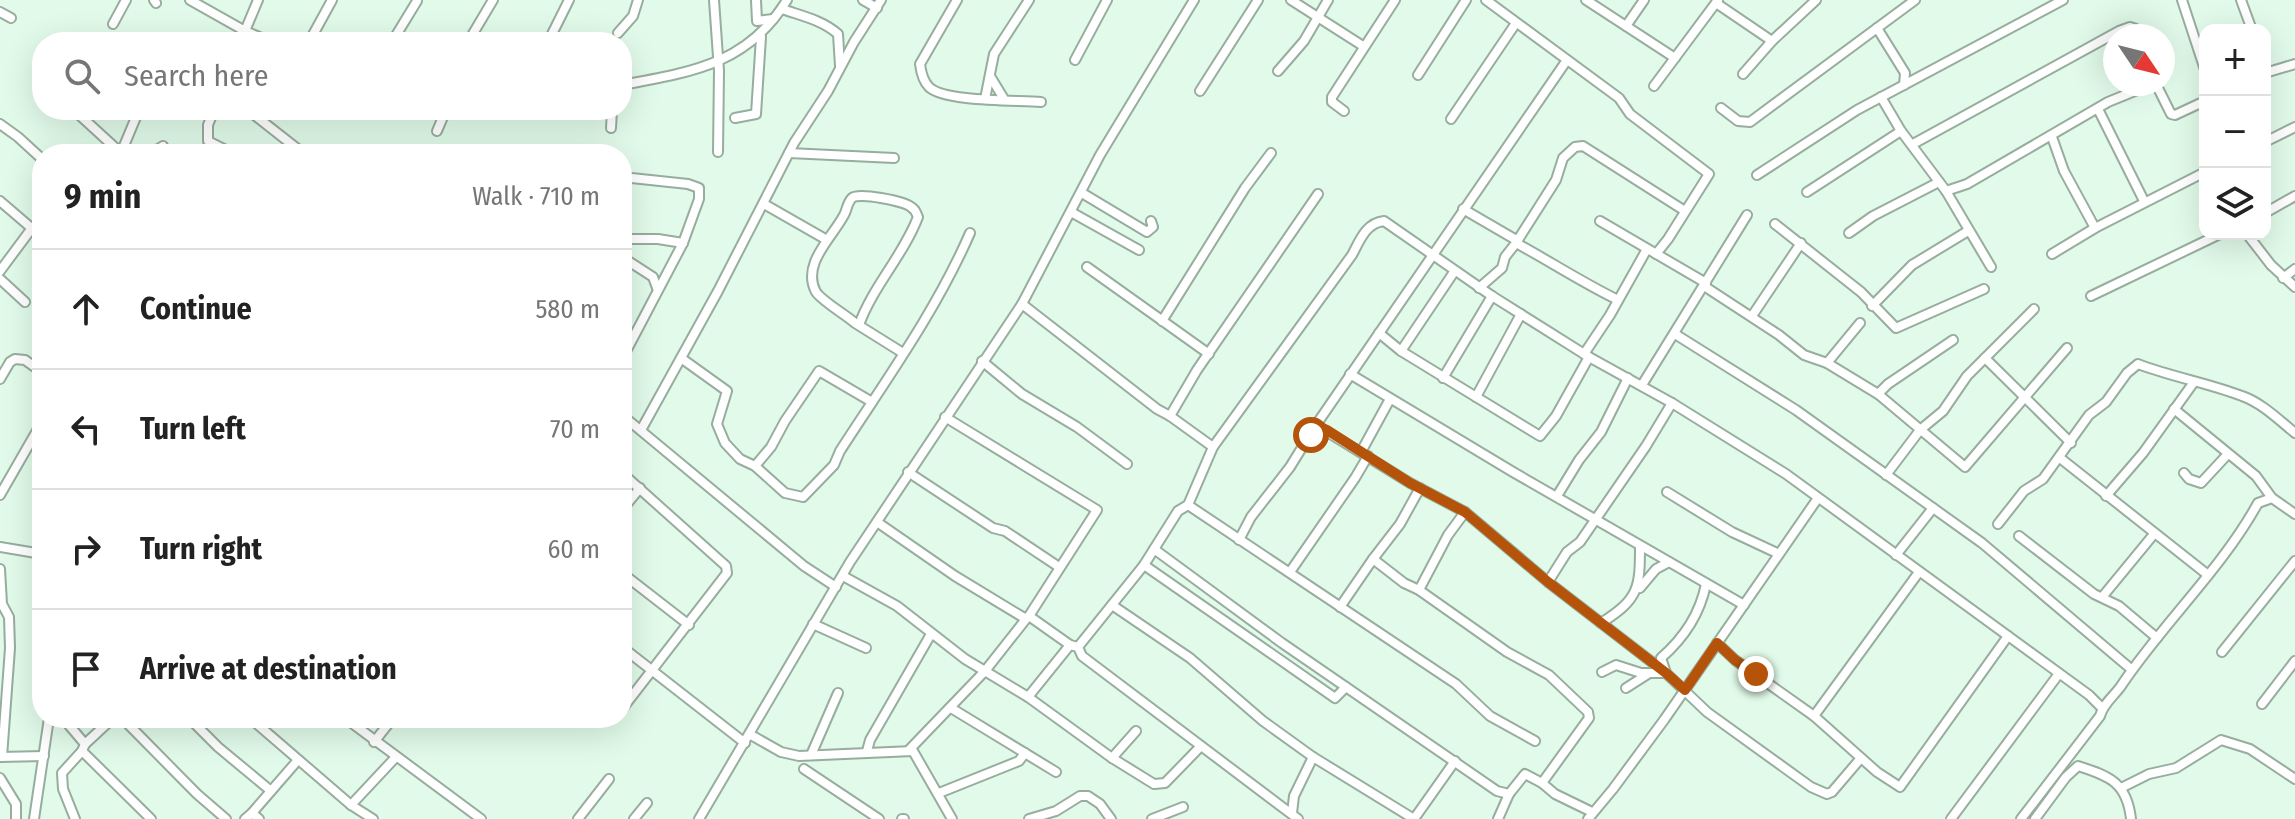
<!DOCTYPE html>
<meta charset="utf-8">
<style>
body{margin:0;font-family:"Fira Sans Condensed",sans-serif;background:#f2f2f2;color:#222}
.controls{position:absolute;right:24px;top:24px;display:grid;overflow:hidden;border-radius:16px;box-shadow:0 8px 32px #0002}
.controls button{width:72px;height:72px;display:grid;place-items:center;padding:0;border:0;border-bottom:2px solid #e0e0e0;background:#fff;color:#222;font:40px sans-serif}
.compass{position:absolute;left:2103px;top:24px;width:72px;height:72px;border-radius:50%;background:#fff;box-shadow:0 8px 32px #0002;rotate:125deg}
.stop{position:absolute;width:24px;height:24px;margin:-18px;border:6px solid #b45309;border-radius:50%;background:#fff}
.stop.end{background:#b45309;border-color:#fff;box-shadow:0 2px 8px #0008}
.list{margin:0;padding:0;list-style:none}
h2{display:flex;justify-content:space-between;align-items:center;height:104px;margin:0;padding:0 32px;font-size:34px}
h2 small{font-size:26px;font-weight:400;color:#767676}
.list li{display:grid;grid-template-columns:52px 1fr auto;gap:24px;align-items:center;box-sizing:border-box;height:120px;padding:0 32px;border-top:2px solid #e0e0e0}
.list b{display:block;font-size:30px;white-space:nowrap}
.list em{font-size:26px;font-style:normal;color:#767676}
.icon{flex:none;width:44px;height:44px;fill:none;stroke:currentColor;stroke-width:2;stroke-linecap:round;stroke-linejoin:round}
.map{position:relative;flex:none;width:2295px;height:819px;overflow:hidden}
.search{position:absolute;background:#fff;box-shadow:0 8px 32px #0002;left:32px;top:32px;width:600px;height:88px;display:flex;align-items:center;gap:20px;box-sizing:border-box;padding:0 28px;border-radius:32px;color:#767676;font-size:30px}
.panel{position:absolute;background:#fff;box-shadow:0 8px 32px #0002;left:32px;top:144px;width:600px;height:584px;border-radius:32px}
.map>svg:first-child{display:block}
</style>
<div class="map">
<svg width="2295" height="819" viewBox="0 0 2295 819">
<rect width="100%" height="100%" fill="#e1fae9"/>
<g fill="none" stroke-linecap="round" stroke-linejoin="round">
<g stroke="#97ad9e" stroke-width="12">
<g id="minor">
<polyline points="154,0 156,3"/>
<polyline points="190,0 245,31 271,42"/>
<polyline points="714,0 719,71 718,152"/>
<polyline points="756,0 757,21 773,19"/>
<polyline points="863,0 877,8"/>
<path d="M957,0L920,64C921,72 923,81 929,87C944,102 1017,100 1041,102"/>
<polyline points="1291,0 1363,46"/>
<polyline points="1486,0 1619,98 1630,114 1709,174 1668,239 1656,254"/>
<polyline points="1586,0 1675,58"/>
<polyline points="2182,0 2205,70"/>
<polyline points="2241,0 2252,30"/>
<polyline points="1716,3 1772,41"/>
<path d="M782,9C802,16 822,20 838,34L840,66"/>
<polyline points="0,12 11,18"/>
<polyline points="113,24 126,0"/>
<polyline points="1626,26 1644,0"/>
<polyline points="1877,28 1905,73 1904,85"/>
<polyline points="245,31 258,0"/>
<polyline points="618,33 633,16 638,0"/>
<polyline points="309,42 332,0"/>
<polyline points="392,42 417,1"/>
<polyline points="468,42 493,0"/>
<polyline points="548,42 569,0"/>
<polyline points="1075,60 1107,0"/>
<polyline points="1278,71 1304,41 1328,0"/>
<polyline points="2265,73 2295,64"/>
<polyline points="1743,74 1772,41 1816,0"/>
<polyline points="1418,75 1466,0"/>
<polyline points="990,76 1004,99"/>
<polyline points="2156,84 2171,114 2175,115 2205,101"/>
<path d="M622,85C692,72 748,64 787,0"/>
<polyline points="1654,86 1718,0"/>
<polyline points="1200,91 1258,0"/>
<polyline points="1881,97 1901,131 1946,191 1991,267"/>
<polyline points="985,99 994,54 1029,0"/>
<polyline points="1721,108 1738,121 1750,122 1915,0"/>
<polyline points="2098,109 2144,201"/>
<polyline points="74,110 122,154"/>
<polyline points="214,110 208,125 208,141 234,154"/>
<polyline points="248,110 304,154"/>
<polyline points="1344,111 1332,102 1332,97 1395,0"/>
<polyline points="735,118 756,114 761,37"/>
<polyline points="1451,119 1516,23"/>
<polyline points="0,124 18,137 42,159"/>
<polyline points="611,128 612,110"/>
<polyline points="437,131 446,110"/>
<polyline points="2052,137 2064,171 2095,228"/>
<polyline points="2265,142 2295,127"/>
<polyline points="1913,144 2119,31 2130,27 2136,29 2139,36"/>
<polyline points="353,150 356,154"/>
<polyline points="121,153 139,110"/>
<polyline points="789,153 894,158"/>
<polyline points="150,154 163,146"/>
<polyline points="1757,175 1857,110 2063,0"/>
<polyline points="622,177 688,184 699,188 699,199 683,243 622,359"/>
<polyline points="1946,191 1967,184 2108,102 2152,84"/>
<polyline points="1807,192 1901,131"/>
<polyline points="1082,193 1147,232 1153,227 1151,221"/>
<polyline points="0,201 42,237"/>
<polyline points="764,204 827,240"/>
<polyline points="1463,209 1518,241"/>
<polyline points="1071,212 1139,250"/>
<polyline points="2265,213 2295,196"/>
<polyline points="1600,221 1706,283"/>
<polyline points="1775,224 1861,292 1896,328 1984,289"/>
<polyline points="1849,233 1873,216 1939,182"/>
<polyline points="2247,234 2271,265 2295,287"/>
<polyline points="622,239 658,239 683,243"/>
<path d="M1516,243C1551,262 1583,283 1618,300"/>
<polyline points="2052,254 2095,228 2205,172"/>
<polyline points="622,257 653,277 657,288"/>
<polyline points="1087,267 1209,354"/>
<polyline points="0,271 32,228"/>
<polyline points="2283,278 2295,269"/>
<polyline points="0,279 25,302"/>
<polyline points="1704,286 1779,335 1804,355 1827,363 1878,394 1965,467 2067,348"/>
<polyline points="1479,288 1502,268 1505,257 1516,243 1556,180 1563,158 1575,147 1583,146 1685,211"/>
<polyline points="2091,296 2220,234"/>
<polyline points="1022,304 1157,409 1170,416 1213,447"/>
<polyline points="1872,306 1912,265 1968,231"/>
<polyline points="1752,316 1801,243"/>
<polyline points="1162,321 1245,188 1271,153"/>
<path d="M859,325C873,286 903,256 918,217C915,211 916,210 911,207C904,201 858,192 852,198C847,203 847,210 844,215C832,238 801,264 816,292C822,301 846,315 855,323C871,333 887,343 903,353"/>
<polyline points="1379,333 1401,351 1540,436 1556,416 1589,357"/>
<polyline points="1675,334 1796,410 1982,543 2131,669"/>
<polyline points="1401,351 1454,272"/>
<polyline points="1584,354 1610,315 1647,249"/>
<path d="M681,358L727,391L717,424L725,443L740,459L755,466L785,493L803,497L834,465L840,451C886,380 936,311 970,233"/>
<polyline points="1985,358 2071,443"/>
<polyline points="982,361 1022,394 1077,427 1127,464"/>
<polyline points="1827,363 1860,323"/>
<polyline points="1350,374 1513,472 1744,605"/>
<polyline points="1443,378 1492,296"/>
<polyline points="0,379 10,362 15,359 25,360 42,372"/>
<polyline points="1642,385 1747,215"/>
<polyline points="1878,394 1888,384 1953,340"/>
<polyline points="1476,397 1521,314"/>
<polyline points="2174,409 2256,476 2272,498 2295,514"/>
<polyline points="622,415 804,566 836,587"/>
<polyline points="1170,416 1197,370 1318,194"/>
<polyline points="945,417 1097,510 1029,616"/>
<polyline points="1316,425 1567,60"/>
<polyline points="641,430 718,291 794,143 828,91 854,42 881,0"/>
<polyline points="1361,452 1390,399"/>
<polyline points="2060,458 2208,575"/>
<polyline points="755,466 771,447 785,421 819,371 872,402"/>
<polyline points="908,472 993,528 1005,531 1059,567"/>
<polyline points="622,473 726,566 727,573 622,709"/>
<polyline points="2184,473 2189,479 2201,483 2227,455"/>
<polyline points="1886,475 1920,430 1943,411 1967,376 2034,309"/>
<polyline points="1667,492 1732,532 1779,554"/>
<polyline points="0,495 42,422"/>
<polyline points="1557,496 1579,460 1601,432 1628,378"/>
<polyline points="2106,496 2143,453 2194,382"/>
<polyline points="1188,505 1456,684 1490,716 1535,741"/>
<polyline points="622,510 640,488"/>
<polyline points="877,522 955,576 1026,619 1029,616 1070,645 1078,647 1082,656 1298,819"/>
<path d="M1998,524L2024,491L2043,479L2089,415L2106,402L2127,373L2138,364C2172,377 2208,383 2242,396C2262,403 2279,420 2295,433"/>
<polyline points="2019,536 2094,594 2119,606 2157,638"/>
<polyline points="1239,540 1251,517 1290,467 1316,425 1410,483 1465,512 1548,582 1666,673 1707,712 1811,787 1827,794 1832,792 1861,758"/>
<polyline points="0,547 42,554"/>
<polyline points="1154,549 1282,643 1497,791 1509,794 1525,774 1542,783"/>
<polyline points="1896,555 1933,508"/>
<polyline points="1373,559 1404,583 1419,590 1507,652 1549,675 1588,712 1589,718 1542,783 1555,794 1592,812"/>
<polyline points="1144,565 1335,698 1346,687"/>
<polyline points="0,569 2,604 9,617 10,648 2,757"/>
<polyline points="1290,572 1355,478 1368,456"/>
<polyline points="622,573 689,625"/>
<polyline points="843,576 897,606 965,659 1028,697 1112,758 1154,784 1165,783 1201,746"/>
<polyline points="1548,582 1567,552 1580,542 1646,446 1672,403"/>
<polyline points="1640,588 1656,569 1669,562"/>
<polyline points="1419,590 1448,535 1465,512"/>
<polyline points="2103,596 2154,534"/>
<polyline points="1112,605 1190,658 1263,721 1313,757 1414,819"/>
<polyline points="1340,607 1373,559 1400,524 1420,488"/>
<path d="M1601,623C1639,599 1640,588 1640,546"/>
<polyline points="813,624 866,648"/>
<polyline points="1717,643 1735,660 1814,716 1877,772 1900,787 2008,636"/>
<polyline points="622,647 745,743"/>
<path d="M1078,647L1144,565L1178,511L1188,505L1213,447L1352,255C1360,240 1366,223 1384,221L1492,296L1589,357L1672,403L1786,474L2089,695L2102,708"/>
<polyline points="2222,652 2295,561"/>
<path d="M1602,672L1616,665L1641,673H1666L1661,658C1684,638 1700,614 1706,584"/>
<polyline points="1626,688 1648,674"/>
<polyline points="1028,697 1070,645"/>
<polyline points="2262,704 2295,661"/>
<polyline points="951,708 1056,772"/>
<polyline points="1814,716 1919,572"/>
<polyline points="63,718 85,744"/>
<polyline points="113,718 85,744 82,751 151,819"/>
<polyline points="122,718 197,794 226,819"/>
<polyline points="189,718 218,747 271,791"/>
<polyline points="250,718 351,805 373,819"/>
<polyline points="345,718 481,819"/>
<polyline points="751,735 781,752 799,756 913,751 952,819"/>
<polyline points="374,742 393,718"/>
<polyline points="909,750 985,671 1026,619"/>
<polyline points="867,751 870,740 931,634"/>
<polyline points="811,755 838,693"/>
<polyline points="0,757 44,756"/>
<polyline points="1112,758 1136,731"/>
<polyline points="804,769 879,819"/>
<polyline points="0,778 16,804 16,819"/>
<polyline points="2121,788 2149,774 2176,768 2221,740 2250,749 2295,779"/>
<polyline points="939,793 1019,761 1025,753"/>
<polyline points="351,805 395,758"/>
<polyline points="252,813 298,760"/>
<polyline points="1292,813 1294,796 1313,757"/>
<polyline points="34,819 49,718"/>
<polyline points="75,819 63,789 62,773 82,751"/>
<polyline points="245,819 252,813 259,819"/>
<polyline points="578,819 609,779"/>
<polyline points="634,819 647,803"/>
<polyline points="699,819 850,562 1022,304 1100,155 1194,0"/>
<polyline points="902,819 904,819"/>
<polyline points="1029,819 1056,811 1080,796 1088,796 1100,804 1111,819"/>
<polyline points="1152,819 1183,807"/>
<polyline points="1414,819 1455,761"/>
<polyline points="1498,819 1509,794"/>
<polyline points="1588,819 1613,789 1664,720 1818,498"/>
<polyline points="1951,819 2058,675"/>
<path d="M2021,819L2100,716C2103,704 2114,696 2121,686C2163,623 2221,570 2258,503L2272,498"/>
<path d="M2035,819L2066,777L2078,766C2110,776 2127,783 2131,819"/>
</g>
</g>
<use href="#minor" stroke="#fff" stroke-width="8"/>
</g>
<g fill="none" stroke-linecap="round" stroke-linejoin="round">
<polyline stroke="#b45309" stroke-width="10" points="1311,435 1316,425 1327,430 1410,483 1465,512 1548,582 1666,673 1685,690 1717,643 1735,660 1756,674"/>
</g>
</svg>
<div class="controls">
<button>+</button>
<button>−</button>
<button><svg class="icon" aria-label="layers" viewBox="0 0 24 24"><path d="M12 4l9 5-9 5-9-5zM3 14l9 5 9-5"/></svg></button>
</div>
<svg class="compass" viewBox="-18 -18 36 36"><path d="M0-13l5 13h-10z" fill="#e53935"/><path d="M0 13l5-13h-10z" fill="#767676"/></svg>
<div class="stop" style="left:1311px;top:435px"></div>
<div class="stop end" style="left:1756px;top:674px"></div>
<div class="search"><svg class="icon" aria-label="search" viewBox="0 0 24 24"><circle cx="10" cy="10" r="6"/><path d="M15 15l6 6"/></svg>Search here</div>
<section class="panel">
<h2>9 min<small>Walk · 710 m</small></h2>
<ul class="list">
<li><svg class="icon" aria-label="ahead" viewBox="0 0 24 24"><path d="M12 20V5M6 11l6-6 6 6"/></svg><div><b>Continue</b></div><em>580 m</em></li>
<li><svg class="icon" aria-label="left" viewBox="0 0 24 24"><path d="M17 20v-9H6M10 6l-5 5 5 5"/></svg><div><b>Turn left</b></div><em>70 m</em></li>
<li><svg class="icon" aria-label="right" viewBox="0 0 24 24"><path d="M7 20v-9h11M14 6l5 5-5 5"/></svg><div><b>Turn right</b></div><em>60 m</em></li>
<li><svg class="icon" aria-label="arrive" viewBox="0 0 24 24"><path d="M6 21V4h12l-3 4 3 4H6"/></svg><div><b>Arrive at destination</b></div></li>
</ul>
</section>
</div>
